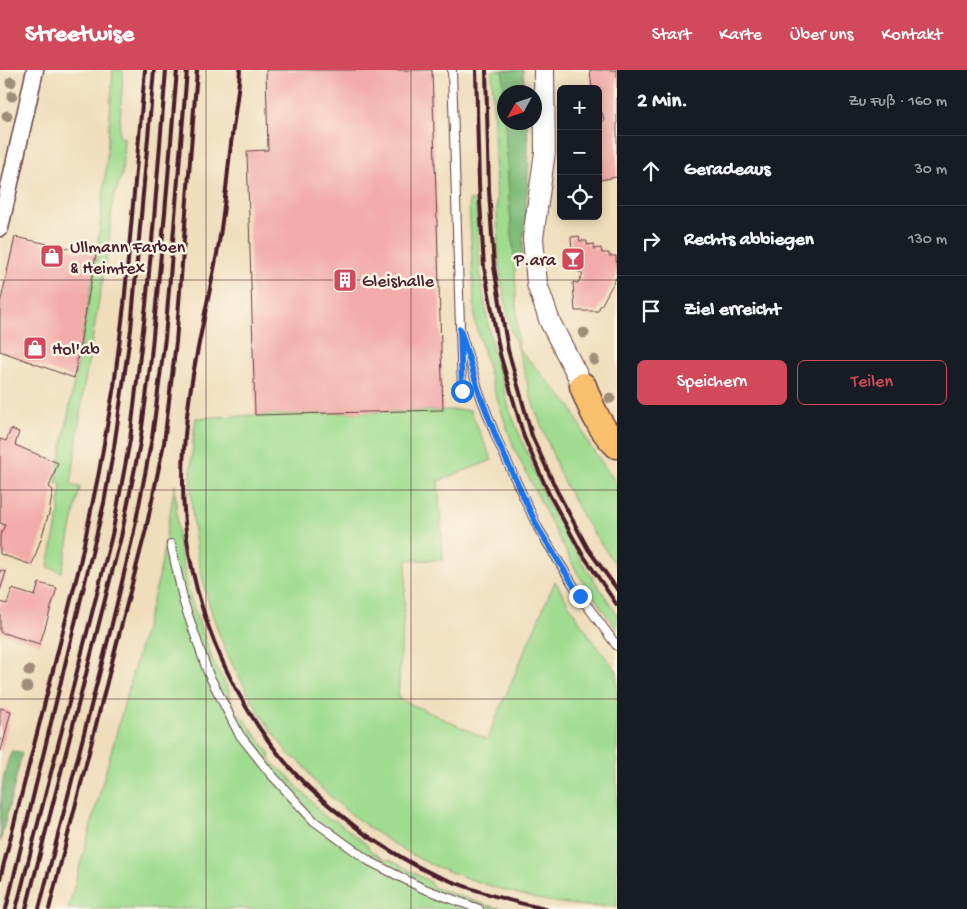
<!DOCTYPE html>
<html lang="de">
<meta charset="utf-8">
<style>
body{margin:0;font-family:"Gochi Hand",sans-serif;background:#20242c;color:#f1f3f6}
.controls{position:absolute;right:15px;top:15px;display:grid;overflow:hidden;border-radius:8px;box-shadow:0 2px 12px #0003}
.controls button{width:45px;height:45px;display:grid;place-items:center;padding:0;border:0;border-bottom:1px solid #363941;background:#171b24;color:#f1f3f6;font:25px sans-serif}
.compass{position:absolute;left:497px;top:15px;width:45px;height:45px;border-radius:50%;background:#171b24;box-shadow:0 2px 12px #0003;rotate:230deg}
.stop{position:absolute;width:15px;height:15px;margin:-11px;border:4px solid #1a73e8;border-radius:50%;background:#fff}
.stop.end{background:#1a73e8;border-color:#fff;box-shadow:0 1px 5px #0008}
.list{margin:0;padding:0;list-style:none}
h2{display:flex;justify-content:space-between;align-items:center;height:65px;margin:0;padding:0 20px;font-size:21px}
h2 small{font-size:16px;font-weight:400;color:#9ea1a6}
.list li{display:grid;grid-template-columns:32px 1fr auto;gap:15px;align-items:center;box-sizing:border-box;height:70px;padding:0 20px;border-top:1px solid #363941}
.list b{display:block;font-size:19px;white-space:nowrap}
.list em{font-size:16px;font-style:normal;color:#9ea1a6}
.actions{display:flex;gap:10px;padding:15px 20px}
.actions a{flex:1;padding:11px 0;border:1px solid #d1495b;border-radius:8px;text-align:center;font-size:18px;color:#d1495b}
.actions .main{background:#d1495b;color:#fff}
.icon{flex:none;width:28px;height:28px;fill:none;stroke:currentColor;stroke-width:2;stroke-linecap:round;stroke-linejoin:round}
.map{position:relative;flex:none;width:617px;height:839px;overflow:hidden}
header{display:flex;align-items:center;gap:30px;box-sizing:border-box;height:70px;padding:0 25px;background:#d1495b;color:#fff}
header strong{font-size:24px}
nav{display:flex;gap:28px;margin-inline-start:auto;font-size:18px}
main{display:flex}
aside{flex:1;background:#171b24}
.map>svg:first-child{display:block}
</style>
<header>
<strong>Streetwise</strong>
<nav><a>Start</a><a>Karte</a><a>Über uns</a><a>Kontakt</a></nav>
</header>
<main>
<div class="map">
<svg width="617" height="839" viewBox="0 0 617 839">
<rect width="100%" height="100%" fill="#fcf5e5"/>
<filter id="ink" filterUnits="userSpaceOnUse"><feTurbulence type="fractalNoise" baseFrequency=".02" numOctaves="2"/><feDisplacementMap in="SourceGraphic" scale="10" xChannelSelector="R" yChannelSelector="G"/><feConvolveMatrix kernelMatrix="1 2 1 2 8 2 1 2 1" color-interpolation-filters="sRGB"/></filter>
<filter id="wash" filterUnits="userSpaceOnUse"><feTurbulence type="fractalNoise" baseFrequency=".0096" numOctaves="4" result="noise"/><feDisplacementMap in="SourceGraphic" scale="20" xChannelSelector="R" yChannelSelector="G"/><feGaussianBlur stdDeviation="1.12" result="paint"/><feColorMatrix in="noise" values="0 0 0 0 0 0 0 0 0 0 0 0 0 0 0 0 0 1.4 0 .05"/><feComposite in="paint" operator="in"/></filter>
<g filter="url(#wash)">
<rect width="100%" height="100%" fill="#efddbb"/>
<g fill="#a0dc90" stroke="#757e5e">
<polygon points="113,0 123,0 119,67 124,67 122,105 113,129 108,179 84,316 71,415 80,417 62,502 48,497 59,443 61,414 56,412 97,184 106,97"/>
<polygon points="492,0 503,0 509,129 515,198 518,278 571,337 588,373 617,414 617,497 584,449 563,411 533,334 518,278 511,261 499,198"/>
<polygon points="469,130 476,131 480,206 492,276 510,341 548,434 584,495 617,544 617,560 579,506 550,451 514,378 495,323 475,252"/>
<path d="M443,340H470L492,390L438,411L443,490H407L398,628L487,669L555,511C573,543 593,573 617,601V836C569,839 518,826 473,810C460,805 447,801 434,796C393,777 346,744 314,711C310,706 308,700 304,696C302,694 301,692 299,690C298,690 292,687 292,687C288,684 285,679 282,675C271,660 260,645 251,628C243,613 233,597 226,581C203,527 191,467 191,409C191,388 193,368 196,348L255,345Z"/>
<polygon points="175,414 178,468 184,499 191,530 212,589 228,619 235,640 245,650 269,683 271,691 278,698 286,704 298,718 313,732 317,739 327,748 336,751 366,774 371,781 383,789 392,791 429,811 433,817 489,836 506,839 68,839 159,507"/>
</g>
<g fill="#80bc7a" stroke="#656e52">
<polygon points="503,0 523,0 525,22 504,22 504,40"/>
<polygon points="505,53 527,53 529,95 522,190 515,198 509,129"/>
<path d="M12,681L22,683L0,773C0,744 0,704 12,681Z"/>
</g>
<g id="blocks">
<g fill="#f2aba9">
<polygon points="266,0 432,0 443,340 255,345 247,81 268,80"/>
<polygon points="590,0 617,0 617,107 600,110 598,99 598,52 604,51 602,42 598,42 598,19 592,19"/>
<polygon points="579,166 580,171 587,171 587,175 594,174 594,179 601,178 602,183 609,183 609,186 616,186 617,206 601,236 600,236 598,241 575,241 573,212 578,213 583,204 565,193 572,182 571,167"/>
<polygon points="15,167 96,184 74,308 0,281 0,234"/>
<polygon points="11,359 19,362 15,375 58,393 49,417 53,420 49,443 41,469 32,495 0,484 0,466 5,455 0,453 0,369 6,371"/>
<polygon points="0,500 6,502 0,521"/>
<polygon points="39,513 57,518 40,574 0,562 0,532 7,534 12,519 35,526"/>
<polygon points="0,638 11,641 1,681 0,681"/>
</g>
</g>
</g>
<g filter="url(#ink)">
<use href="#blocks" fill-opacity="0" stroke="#633c41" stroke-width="1"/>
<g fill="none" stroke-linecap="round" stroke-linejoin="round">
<g stroke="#633c41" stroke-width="10">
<g id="service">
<polyline points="452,0 462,321"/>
<polyline points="460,259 479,322 498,372 538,458 580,526 617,576"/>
<polyline points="171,474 184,533 208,603 239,664 269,702 314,751 369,791 422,818 479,839"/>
</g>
</g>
<g stroke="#633c41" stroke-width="19">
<polyline id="minor" points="0,158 35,0"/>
</g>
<g stroke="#633c41" stroke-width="22">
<polyline id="tertiary" points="544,0 545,82 533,168 537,214 550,252 583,316"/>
</g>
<g stroke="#633c41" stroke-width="29">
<path id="trunk" d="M583,316C591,338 600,359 617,375"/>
</g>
<use href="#service" stroke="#fff" stroke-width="8"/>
<use href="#minor" stroke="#fff" stroke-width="16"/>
<use href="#tertiary" stroke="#fff" stroke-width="20"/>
<use href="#trunk" stroke="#f8bf6c" stroke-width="26"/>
<g stroke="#4a1f2b" stroke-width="4">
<path d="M240,0C238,27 233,55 230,82C226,118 223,154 216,189C202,261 183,334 183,408C182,518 227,633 303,712C321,730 342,746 362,762C384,777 408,793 433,804C469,819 507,831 546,839"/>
<polyline points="476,0 479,115 484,197 500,284 524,367 549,424 581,482 617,535"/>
<polyline points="486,0 489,120 494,197 508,280 532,366 557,421 588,479 617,519"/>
<polyline points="0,809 79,498 99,402 114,316 124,235 145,0"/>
<polyline points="6,839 104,433 114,377 131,259 154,0"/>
<polyline points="16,839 112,465 130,370 146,235 154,149 166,0"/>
<polyline points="26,839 121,467 140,373 150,297 165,143 177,0"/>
<polyline points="39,839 111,558 133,466 152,368 165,268 187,0"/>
<polyline points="49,839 146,459 164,373 176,272 197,0"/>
</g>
</g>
<g fill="#a08e7a">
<circle cx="11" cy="12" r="5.5"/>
<circle cx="12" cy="26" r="5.5"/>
<circle cx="7" cy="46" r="5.5"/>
<circle cx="584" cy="263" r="5.5"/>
<circle cx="594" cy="290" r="5.5"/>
<circle cx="610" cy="328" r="5.5"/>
<circle cx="29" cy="601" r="5.5"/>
<circle cx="27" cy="617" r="5.5"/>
</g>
</g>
<g fill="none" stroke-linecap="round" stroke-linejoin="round" filter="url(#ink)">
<polyline stroke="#1a73e8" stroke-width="6" points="462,321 460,259 479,322 498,372 538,458 580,526"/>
</g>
<path fill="none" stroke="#4a1f2b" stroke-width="1" stroke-opacity="0.55" d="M206,0V839M411,0V839M0,210H617M0,420H617M0,629H617"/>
<defs>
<g id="shop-square" transform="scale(1.25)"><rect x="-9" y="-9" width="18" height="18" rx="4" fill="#d1495b" stroke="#fcf5e5"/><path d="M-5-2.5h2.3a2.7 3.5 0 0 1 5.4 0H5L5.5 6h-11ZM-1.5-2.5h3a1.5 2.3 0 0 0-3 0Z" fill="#fff"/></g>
<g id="bar-square" transform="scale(1.25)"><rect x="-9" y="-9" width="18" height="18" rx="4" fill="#d1495b" stroke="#fcf5e5"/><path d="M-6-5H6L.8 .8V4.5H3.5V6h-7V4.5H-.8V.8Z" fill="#fff"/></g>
<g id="building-square" transform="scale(1.25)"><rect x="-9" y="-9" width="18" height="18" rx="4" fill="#d1495b" stroke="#fcf5e5"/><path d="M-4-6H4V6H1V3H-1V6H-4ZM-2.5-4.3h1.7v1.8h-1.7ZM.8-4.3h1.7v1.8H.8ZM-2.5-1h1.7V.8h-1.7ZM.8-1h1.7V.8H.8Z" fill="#fff"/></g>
</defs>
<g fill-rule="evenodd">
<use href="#shop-square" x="52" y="186"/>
<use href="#bar-square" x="573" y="189"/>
<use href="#building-square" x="345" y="210"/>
<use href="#shop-square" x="35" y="278"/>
</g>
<g text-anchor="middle" stroke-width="5" stroke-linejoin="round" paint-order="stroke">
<g font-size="18" fill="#4a1f2b" stroke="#fcf5e5" text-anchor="start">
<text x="70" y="182">Ullmann Farben<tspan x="70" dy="21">&amp; Heimtex</tspan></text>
<text x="556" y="195" text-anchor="end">P.ara</text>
<text x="362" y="216">Gleishalle</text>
<text x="52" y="284">Hol'ab</text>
</g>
</g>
</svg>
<div class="controls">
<button>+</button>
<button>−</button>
<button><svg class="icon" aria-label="locate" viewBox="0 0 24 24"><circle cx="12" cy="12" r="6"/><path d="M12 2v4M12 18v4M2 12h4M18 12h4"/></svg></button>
</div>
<svg class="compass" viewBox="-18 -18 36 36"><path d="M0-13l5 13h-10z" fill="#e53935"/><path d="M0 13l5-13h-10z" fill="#9ea1a6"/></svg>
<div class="stop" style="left:462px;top:321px"></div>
<div class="stop end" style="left:580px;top:526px"></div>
</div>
<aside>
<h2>2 Min.<small>Zu Fuß · 160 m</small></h2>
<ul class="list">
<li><svg class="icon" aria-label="ahead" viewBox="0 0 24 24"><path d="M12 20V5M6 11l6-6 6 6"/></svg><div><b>Geradeaus</b></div><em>30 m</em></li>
<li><svg class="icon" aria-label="right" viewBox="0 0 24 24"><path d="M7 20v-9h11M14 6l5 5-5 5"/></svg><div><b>Rechts abbiegen</b></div><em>130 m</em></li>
<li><svg class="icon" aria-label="arrive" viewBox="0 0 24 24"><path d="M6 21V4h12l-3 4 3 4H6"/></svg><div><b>Ziel erreicht</b></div></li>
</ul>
<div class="actions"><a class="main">Speichern</a><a>Teilen</a></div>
</aside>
</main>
